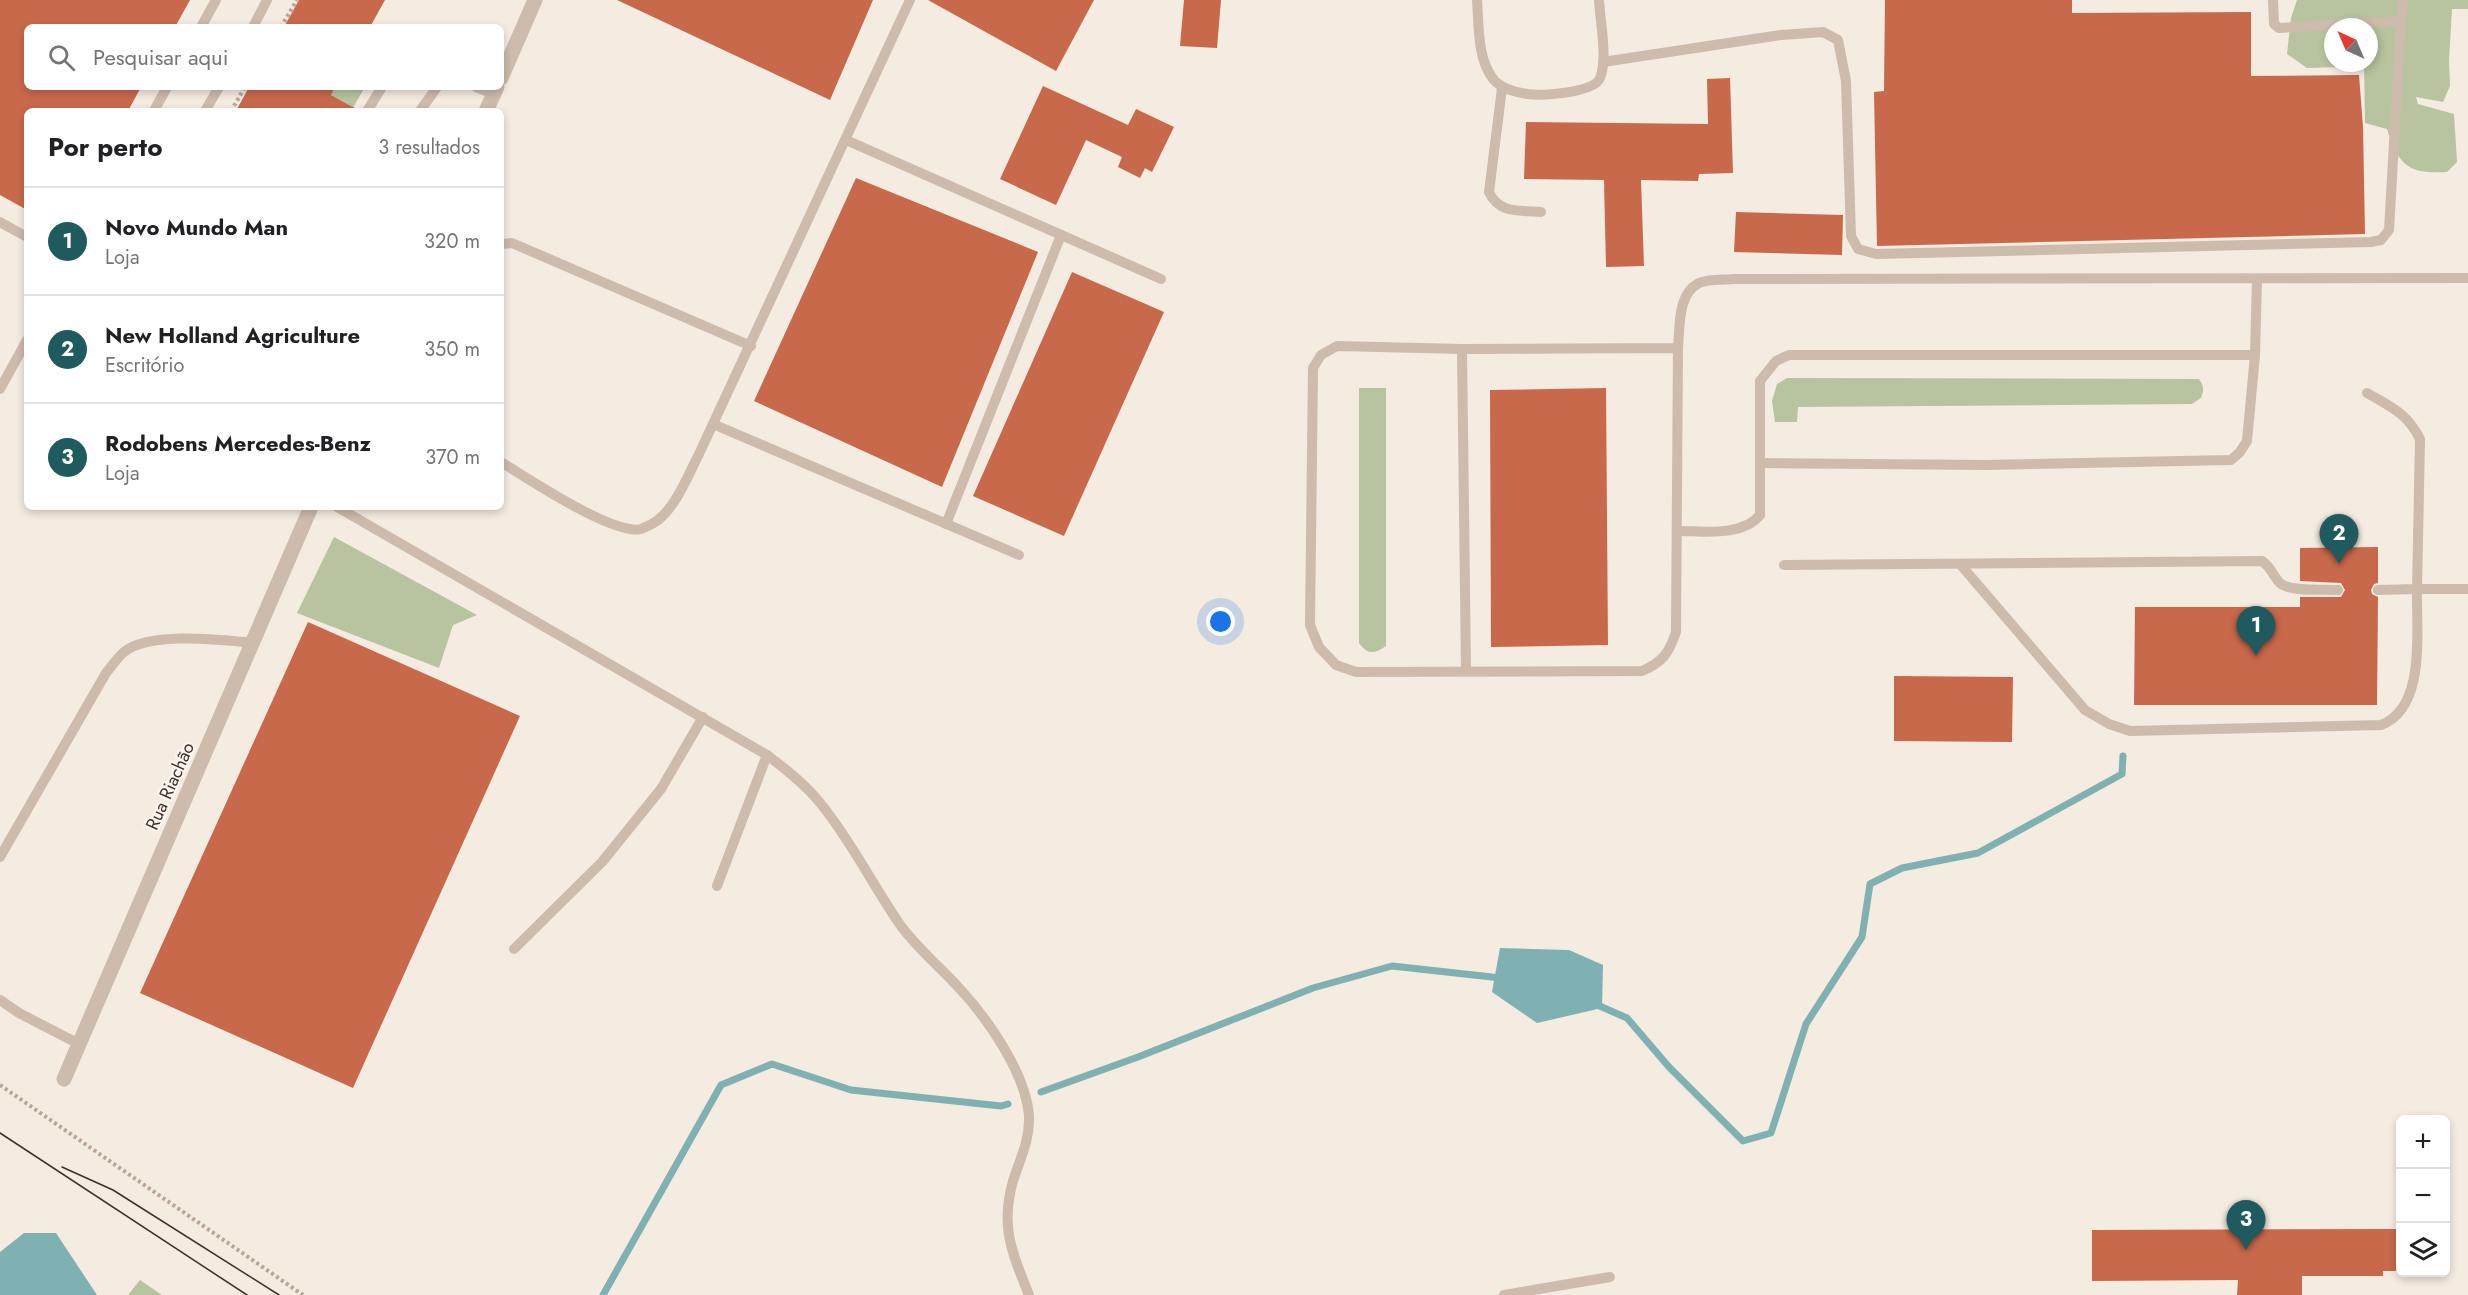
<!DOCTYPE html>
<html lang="pt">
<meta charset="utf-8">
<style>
body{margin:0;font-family:Jost,sans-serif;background:#f2f2f2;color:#202124}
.controls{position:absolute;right:18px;bottom:18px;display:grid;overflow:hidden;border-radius:9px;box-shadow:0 3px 9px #0003}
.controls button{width:54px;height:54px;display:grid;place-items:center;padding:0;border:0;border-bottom:2px solid #e0e0e0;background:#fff;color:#202124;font:30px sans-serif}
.compass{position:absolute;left:2324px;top:18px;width:54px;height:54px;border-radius:50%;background:#fff;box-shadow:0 3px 9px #0003;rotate:316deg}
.you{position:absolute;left:1221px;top:622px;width:21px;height:21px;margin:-15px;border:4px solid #fff;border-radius:50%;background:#1a73e8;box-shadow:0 0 0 9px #1a73e833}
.badge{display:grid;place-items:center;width:39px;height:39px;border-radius:50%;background:#1f5a5e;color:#fff;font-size:20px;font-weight:700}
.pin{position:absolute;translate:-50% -50px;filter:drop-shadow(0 2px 3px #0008)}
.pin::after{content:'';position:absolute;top:32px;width:21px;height:18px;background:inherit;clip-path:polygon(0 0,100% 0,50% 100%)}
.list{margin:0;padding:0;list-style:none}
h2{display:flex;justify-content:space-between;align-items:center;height:78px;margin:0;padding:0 24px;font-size:26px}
h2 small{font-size:20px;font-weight:400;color:#757577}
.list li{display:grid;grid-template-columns:39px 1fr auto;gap:18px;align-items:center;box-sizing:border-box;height:108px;padding:0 24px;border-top:2px solid #e0e0e0}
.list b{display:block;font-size:22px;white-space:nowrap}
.list p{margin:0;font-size:20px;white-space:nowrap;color:#757577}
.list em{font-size:20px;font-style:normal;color:#757577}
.icon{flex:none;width:33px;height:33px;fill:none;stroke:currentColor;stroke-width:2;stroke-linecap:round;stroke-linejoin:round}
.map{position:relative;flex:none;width:2468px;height:1295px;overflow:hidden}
.search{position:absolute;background:#fff;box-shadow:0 3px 9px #0003;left:24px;top:24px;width:480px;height:66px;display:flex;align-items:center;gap:15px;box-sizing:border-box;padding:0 21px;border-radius:9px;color:#757577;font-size:22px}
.panel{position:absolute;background:#fff;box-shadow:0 3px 9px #0003;left:24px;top:108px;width:480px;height:402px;border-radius:9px}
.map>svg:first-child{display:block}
</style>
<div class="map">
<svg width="2468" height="1295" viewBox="0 0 2468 1295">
<rect width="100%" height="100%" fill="#f4ebe1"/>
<g fill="#b8c4a0">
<path d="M2297,0H2468V9H2452L2449,60L2450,86L2443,102L2416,97L2418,104L2454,114L2457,162L2447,172C2408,174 2399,166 2387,129L2365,123L2364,63H2369V46L2371,42H2369V27H2333V63H2346L2343,67L2307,68L2287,54L2291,18Z"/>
<polygon points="335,87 365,87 351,111 349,105 331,95"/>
<path d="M1787,378L2199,379C2204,386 2204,390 2201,398L2192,404L1798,407L1797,422H1775L1772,401L1777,384Z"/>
<path d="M1359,388H1386V646C1375,654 1367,655 1359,643Z"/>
<polygon points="334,537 477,615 453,625 439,668 297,613"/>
<polygon points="140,1280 162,1295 128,1295"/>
</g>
<g fill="#7fb0b2">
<polygon points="1500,948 1569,950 1603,965 1602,1008 1537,1023 1492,992"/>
<polygon points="24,1233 56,1233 97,1295 0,1295 0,1252"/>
</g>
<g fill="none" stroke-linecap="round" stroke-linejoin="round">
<g stroke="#7fb0b2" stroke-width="7">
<polyline points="1595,1004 1627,1018 1669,1067 1743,1141 1771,1133 1806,1024 1862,937 1870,884 1902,868 1978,853 2122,774 2123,756"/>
<polyline points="1041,1092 1138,1057 1313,988 1392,966 1501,978"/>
<polyline points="603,1295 721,1085 772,1064 851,1090 1001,1106 1008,1104"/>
</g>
</g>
<g fill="#c8694b">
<polygon points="0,0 190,0 175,27 27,27 27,87 141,87 128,111 27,111 27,210 0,195"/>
<polygon points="299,0 385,0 370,27 284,27"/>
<polygon points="617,0 873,0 830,100"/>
<polygon points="928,0 1094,0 1056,71"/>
<polygon points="1184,0 1221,0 1217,48 1180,46"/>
<polygon points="1885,0 2072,0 2072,13 2251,12 2251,76 2359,75 2363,127 2365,234 1877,246 1874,92 1884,91"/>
<polygon points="1730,78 1733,173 1699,174 1698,181 1641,180 1644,266 1606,267 1604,180 1524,179 1526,122 1708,124 1707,79"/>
<polygon points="1043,86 1128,125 1136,109 1174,127 1152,172 1145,168 1140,178 1118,167 1122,157 1086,140 1056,205 1000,179"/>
<polygon points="249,87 335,87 331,95 360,111 236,111"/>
<polygon points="856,178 1038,252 942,487 754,401"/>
<polygon points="1736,212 1843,215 1842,255 1734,252"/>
<polygon points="1072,272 1164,312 1064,536 973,496"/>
<polygon points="1606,388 1608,645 1491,647 1490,390"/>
<polygon points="2378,547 2378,583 2374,584 2371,590 2372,594 2378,597 2377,705 2134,705 2135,607 2300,607 2300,597 2341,597 2345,590 2341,583 2300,581 2300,548"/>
<polygon points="308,622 520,716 353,1088 140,993"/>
<polygon points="1894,676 2013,677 2012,742 1894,741"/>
<polygon points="2400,1229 2400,1271 2383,1271 2383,1276 2302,1276 2302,1295 2237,1295 2238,1280 2092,1281 2092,1230"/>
</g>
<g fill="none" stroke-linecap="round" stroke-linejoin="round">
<g stroke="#b9a596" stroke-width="4" stroke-dasharray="3 3" stroke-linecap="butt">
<polyline points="281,27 297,0"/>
<polyline points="231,111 245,87"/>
<polyline points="0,1085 303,1295"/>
</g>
<g stroke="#cdbbac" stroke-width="10">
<path d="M1477,0C1479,25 1477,60 1494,80C1502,89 1515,92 1527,94C1542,96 1594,93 1600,78C1608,60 1600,20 1599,0"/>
<polyline points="2273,0 2274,24 2279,28 2401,21"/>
<polyline points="201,27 216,0"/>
<polyline points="253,27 267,0"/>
<polyline points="1603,62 1781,35 1823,32 1838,40 1846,81 1851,236 1858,249 1876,254 2371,242 2381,240 2389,230 2401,21 2404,0"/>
<polyline points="476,87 494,94"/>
<path d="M1502,88L1489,192C1499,214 1519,210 1541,212"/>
<polyline points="154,111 167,87"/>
<polyline points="205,111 219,87"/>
<polyline points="367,111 382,87"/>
<polyline points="420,111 437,87"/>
<polyline points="846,140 1161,279"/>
<polyline points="0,222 27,237"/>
<polyline points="501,244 512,243 751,346"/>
<path d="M1678,348L1462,349L1337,346L1321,355L1313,368L1310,625L1319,647L1336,665L1356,672L1642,671C1663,662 1669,653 1676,632L1678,348C1680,328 1677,294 1699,283C1708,279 1723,280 1733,279L2468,278"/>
<polyline points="1462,349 1466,671"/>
<polyline points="0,389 27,340"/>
<path d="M2367,393C2391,407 2407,413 2420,439L2417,589L2378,590"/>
<polyline points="713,424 1019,555"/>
<path d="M501,462C527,478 614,536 641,529C646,527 654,523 658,520C677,505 688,475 699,454L910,0"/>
<polyline points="1760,463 1987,465 2231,460 2240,452 2247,441 2255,355"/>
<path d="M337,507L767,755C787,770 806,785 821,804C852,842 873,886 901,926C918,949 941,968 960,989C988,1019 1026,1074 1029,1116C1030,1140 1020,1159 1013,1181C1000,1227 1012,1253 1029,1295"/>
<polyline points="946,524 1061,235"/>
<path d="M1677,531C1703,531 1742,537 1760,515V381L1776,361L1789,355H2255L2257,279"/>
<path d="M1960,564L2085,710L2109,724L2130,731L2381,725C2427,708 2416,629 2417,589H2468"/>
<path d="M1784,565L2262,561C2271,567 2273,576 2280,583C2289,592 2324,589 2338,590"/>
<path d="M0,857L106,673C112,666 117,658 124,652C150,631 222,640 254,643"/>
<polyline points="717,886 767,755"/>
<polyline points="514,949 602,862 661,789 703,717"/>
<polyline points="0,1000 19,1013 79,1044"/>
<polyline points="1504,1295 1610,1277"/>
</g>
<g stroke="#cdbbac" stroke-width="15">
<polyline points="501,78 535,0"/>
<polyline points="486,111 497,87"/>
<polyline points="64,1079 311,507"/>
</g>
<g stroke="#3b302b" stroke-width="1.5">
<polyline points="0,1133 247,1295"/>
<polyline points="62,1167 113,1190 279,1295"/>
</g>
</g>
<g text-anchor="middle" stroke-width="5" stroke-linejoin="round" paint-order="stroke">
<g font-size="18" fill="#3b302b" stroke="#fbf5ee">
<text transform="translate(170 786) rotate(-66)" y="6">Rua Riachão</text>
</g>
</g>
</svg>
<div class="controls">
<button>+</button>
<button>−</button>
<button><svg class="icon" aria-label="layers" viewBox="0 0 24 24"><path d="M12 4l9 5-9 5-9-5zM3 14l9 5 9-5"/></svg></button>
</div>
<svg class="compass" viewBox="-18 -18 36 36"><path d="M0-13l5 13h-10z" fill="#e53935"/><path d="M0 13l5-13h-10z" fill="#757577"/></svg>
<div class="you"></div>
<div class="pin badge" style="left:2256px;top:656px">1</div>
<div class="pin badge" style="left:2339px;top:564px">2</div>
<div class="pin badge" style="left:2246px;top:1250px">3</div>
<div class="search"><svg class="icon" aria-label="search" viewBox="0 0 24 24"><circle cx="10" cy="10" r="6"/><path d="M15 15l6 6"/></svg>Pesquisar aqui</div>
<section class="panel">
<h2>Por perto<small>3 resultados</small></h2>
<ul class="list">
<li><span class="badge">1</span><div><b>Novo Mundo Man</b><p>Loja</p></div><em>320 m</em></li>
<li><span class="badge">2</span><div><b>New Holland Agriculture</b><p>Escritório</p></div><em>350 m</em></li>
<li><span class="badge">3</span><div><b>Rodobens Mercedes-Benz</b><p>Loja</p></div><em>370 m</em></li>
</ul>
</section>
</div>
